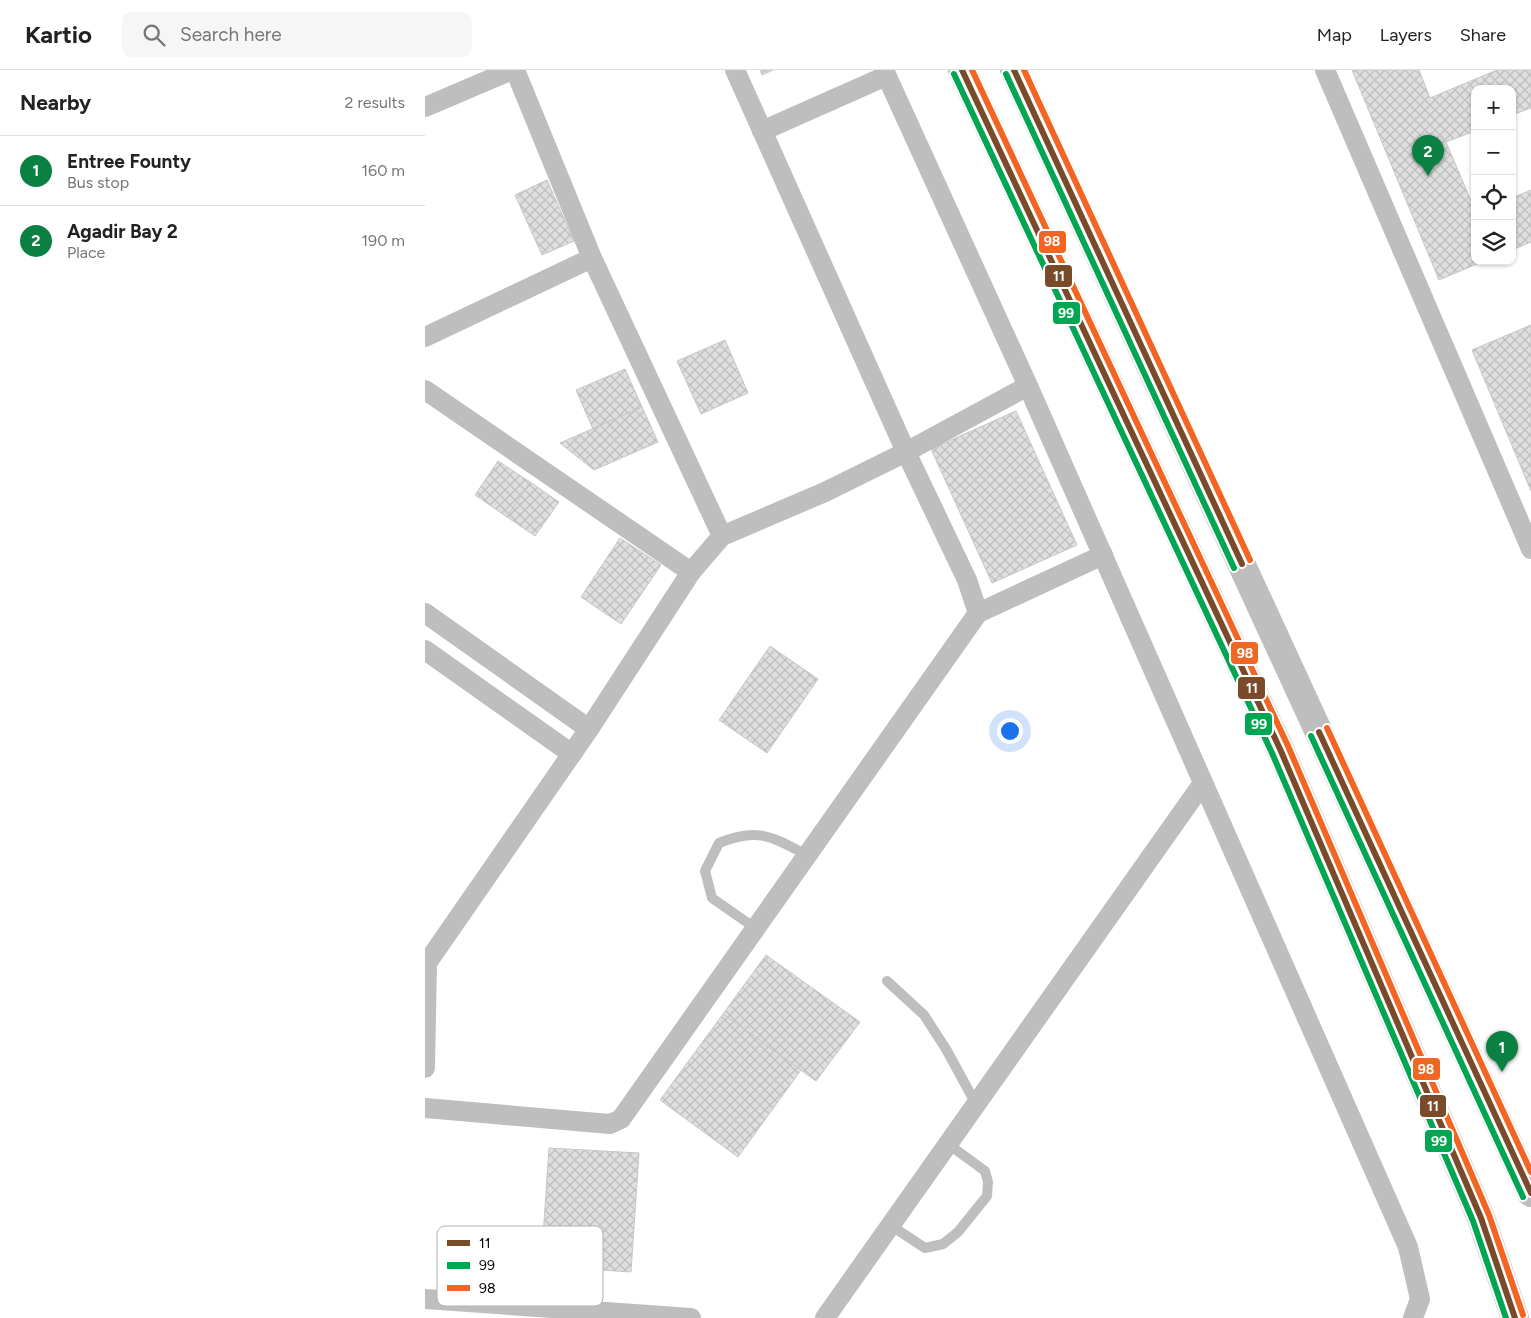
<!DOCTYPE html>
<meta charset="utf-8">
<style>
body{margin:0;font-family:Figtree,sans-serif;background:#f6f6f6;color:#222}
.controls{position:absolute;right:15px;top:15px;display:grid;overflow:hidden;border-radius:10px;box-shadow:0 1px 4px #0004}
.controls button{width:45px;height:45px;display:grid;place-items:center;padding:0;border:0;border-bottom:1px solid #e0e0e0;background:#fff;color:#222;font:25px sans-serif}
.you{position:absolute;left:584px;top:660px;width:18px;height:18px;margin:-12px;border:4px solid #fff;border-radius:50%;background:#1a73e8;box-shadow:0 0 0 8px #1a73e833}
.badge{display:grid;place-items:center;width:32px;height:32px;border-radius:50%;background:#0b8043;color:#fff;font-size:16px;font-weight:700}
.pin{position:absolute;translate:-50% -41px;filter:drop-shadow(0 1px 2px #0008)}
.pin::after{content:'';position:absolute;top:26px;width:18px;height:15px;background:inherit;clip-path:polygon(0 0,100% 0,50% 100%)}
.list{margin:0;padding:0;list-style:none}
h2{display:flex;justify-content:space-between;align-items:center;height:65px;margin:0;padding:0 20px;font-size:21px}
h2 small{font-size:16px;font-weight:400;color:#767676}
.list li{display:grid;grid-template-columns:32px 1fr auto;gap:15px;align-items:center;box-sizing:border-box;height:70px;padding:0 20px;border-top:1px solid #e0e0e0}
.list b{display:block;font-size:19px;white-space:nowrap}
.list p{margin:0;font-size:16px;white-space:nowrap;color:#767676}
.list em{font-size:16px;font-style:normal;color:#767676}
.icon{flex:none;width:28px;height:28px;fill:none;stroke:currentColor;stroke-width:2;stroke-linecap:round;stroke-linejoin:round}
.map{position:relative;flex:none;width:1106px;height:1248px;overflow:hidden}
header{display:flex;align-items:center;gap:30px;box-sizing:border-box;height:70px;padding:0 25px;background:#fff;border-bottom:1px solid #e0e0e0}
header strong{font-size:24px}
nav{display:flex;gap:28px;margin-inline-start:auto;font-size:18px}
.search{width:350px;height:45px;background:#f6f6f6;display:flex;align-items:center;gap:12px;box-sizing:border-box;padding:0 18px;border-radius:10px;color:#767676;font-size:19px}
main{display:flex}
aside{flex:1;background:#fff}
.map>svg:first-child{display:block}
</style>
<header>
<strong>Kartio</strong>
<div class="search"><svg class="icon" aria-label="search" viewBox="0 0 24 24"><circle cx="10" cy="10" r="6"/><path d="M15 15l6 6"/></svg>Search here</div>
<nav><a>Map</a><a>Layers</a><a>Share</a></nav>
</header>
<main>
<aside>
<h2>Nearby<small>2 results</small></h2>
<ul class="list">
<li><span class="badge">1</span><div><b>Entree Founty</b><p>Bus stop</p></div><em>160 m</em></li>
<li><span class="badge">2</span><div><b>Agadir Bay 2</b><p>Place</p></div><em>190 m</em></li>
</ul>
</aside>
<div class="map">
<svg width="1106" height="1248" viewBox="0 0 1106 1248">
<defs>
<pattern id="building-cross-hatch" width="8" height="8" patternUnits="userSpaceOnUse" patternTransform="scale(1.25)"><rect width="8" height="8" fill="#dfdfdf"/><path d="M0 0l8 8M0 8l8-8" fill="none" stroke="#bebebe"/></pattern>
</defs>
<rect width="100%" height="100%" fill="#fff"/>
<g fill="url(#building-cross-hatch)" stroke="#c7c7c7">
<polygon points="335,0 348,0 337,5"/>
<polygon points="927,0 994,0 1005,28 1072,0 1106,0 1106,38 1087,45 1087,19 1050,19 1050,61 1021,72 1050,140 1050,191 1059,191 1014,210"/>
<polygon points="122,110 149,171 117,185 90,125"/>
<polygon points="1106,120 1106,172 1087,180 1087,128"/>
<polygon points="1106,255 1106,421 1047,280"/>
<polygon points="300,270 323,323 276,344 252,291"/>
<polygon points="200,299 217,337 168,359 151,320"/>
<polygon points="217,337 233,372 169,400 135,373"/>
<polygon points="591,341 652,475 567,513 506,379"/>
<polygon points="73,391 105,412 82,447 50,425"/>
<polygon points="105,412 134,432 110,466 82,447"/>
<polygon points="195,468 236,495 196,554 156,527"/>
<polygon points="345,576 393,609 342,683 294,650"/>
<polygon points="341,885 435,952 391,1011 298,944"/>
<polygon points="298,944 376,1000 313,1087 235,1030"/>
<polygon points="124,1078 214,1083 206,1202 116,1196"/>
</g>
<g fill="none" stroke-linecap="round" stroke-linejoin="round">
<g stroke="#bebebe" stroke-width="10">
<path d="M330,858L287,828L280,801L294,773C334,757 347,767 382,785"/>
<polyline points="462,911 499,945 521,979 551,1034"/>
<polyline points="465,1155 500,1178 518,1174 533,1162 562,1126 563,1112 560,1101 523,1074"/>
</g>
<g stroke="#bebebe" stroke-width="20">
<polyline points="90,0 167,188 297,466"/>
<polyline points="459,0 603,316 983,1177 995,1229 988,1248"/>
<polyline points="900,0 1106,479"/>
<polyline points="0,37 87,0"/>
<polyline points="337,61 461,6"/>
<polyline points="0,267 167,188"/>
<polyline points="0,320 266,502"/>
<polyline points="0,543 164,659"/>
<polyline points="553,543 678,485"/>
<polyline points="0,580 147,684"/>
<polyline points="0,998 2,893 164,659 266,502 297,466 400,422 481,382 603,316"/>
<polyline points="0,1038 185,1054 196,1049 553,543 542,510 481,382 310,0"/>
<polyline points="0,1229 266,1248"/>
<polyline points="400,1248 778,713"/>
</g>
<g stroke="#bebebe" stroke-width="28">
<polyline points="537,0 855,679 1056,1148 1090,1248"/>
<polyline points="589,0 1106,1123"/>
</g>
<g stroke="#fff" stroke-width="10">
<g id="bus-1">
<polyline points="537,0 855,679 1056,1148 1090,1248"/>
<polyline points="589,0 817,494"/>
<polyline points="894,662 1106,1123"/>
</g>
</g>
<g stroke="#fff" stroke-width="10">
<g id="bus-2">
<polyline points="529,4 847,683 1048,1151 1081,1248"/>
<polyline points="581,4 809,498"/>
<polyline points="886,666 1098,1127"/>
</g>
</g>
<g stroke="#fff" stroke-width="10">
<g id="bus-3">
<polyline points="547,0 863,676 1064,1145 1098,1245"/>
<polyline points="599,0 825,490"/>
<polyline points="902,658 1106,1102"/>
</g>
</g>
<use href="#bus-1" stroke="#7a4b2a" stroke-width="6"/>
<use href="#bus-2" stroke="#00a651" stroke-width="6"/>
<use href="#bus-3" stroke="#f26522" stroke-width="6"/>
</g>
<rect x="12" y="1156" width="166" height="80" rx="8" fill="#fff" stroke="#b2b2b2" stroke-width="1"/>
<rect x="22" y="1170" width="23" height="6" fill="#7a4b2a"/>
<rect x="22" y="1192" width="23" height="7" fill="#00a651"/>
<rect x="22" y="1215" width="23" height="6" fill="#f26522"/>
<g font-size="14" fill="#000">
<text x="54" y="1178">11</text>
<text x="54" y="1200">99</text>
<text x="54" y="1223">98</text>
</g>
<g stroke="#fff" stroke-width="2">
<rect x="613" y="160" width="29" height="24" rx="5" fill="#f26522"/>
<rect x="619" y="194" width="29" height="24" rx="5" fill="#7a4b2a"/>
<rect x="627" y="231" width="29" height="24" rx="5" fill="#00a651"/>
<rect x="805" y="571" width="29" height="24" rx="5" fill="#f26522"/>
<rect x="812" y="606" width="29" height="24" rx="5" fill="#7a4b2a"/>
<rect x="819" y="642" width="29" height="24" rx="5" fill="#00a651"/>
<rect x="987" y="987" width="29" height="24" rx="5" fill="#f26522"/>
<rect x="994" y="1024" width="28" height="24" rx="5" fill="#7a4b2a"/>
<rect x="999" y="1059" width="29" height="24" rx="5" fill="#00a651"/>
</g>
<g font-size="14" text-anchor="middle" font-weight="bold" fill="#fff">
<text x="627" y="176">98</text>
<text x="634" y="211">11</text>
<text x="641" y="248">99</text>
<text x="820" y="588">98</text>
<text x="827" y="623">11</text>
<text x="834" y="659">99</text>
<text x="1001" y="1004">98</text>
<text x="1008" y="1041">11</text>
<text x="1014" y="1076">99</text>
</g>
</svg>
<div class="controls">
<button>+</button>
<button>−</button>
<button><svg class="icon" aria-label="locate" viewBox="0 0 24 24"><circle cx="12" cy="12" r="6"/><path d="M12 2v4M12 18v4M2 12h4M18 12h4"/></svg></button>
<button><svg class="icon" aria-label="layers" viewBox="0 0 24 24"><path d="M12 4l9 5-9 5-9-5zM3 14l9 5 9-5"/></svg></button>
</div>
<div class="you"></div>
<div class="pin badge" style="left:1077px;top:1002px">1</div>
<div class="pin badge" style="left:1003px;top:106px">2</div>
</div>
</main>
